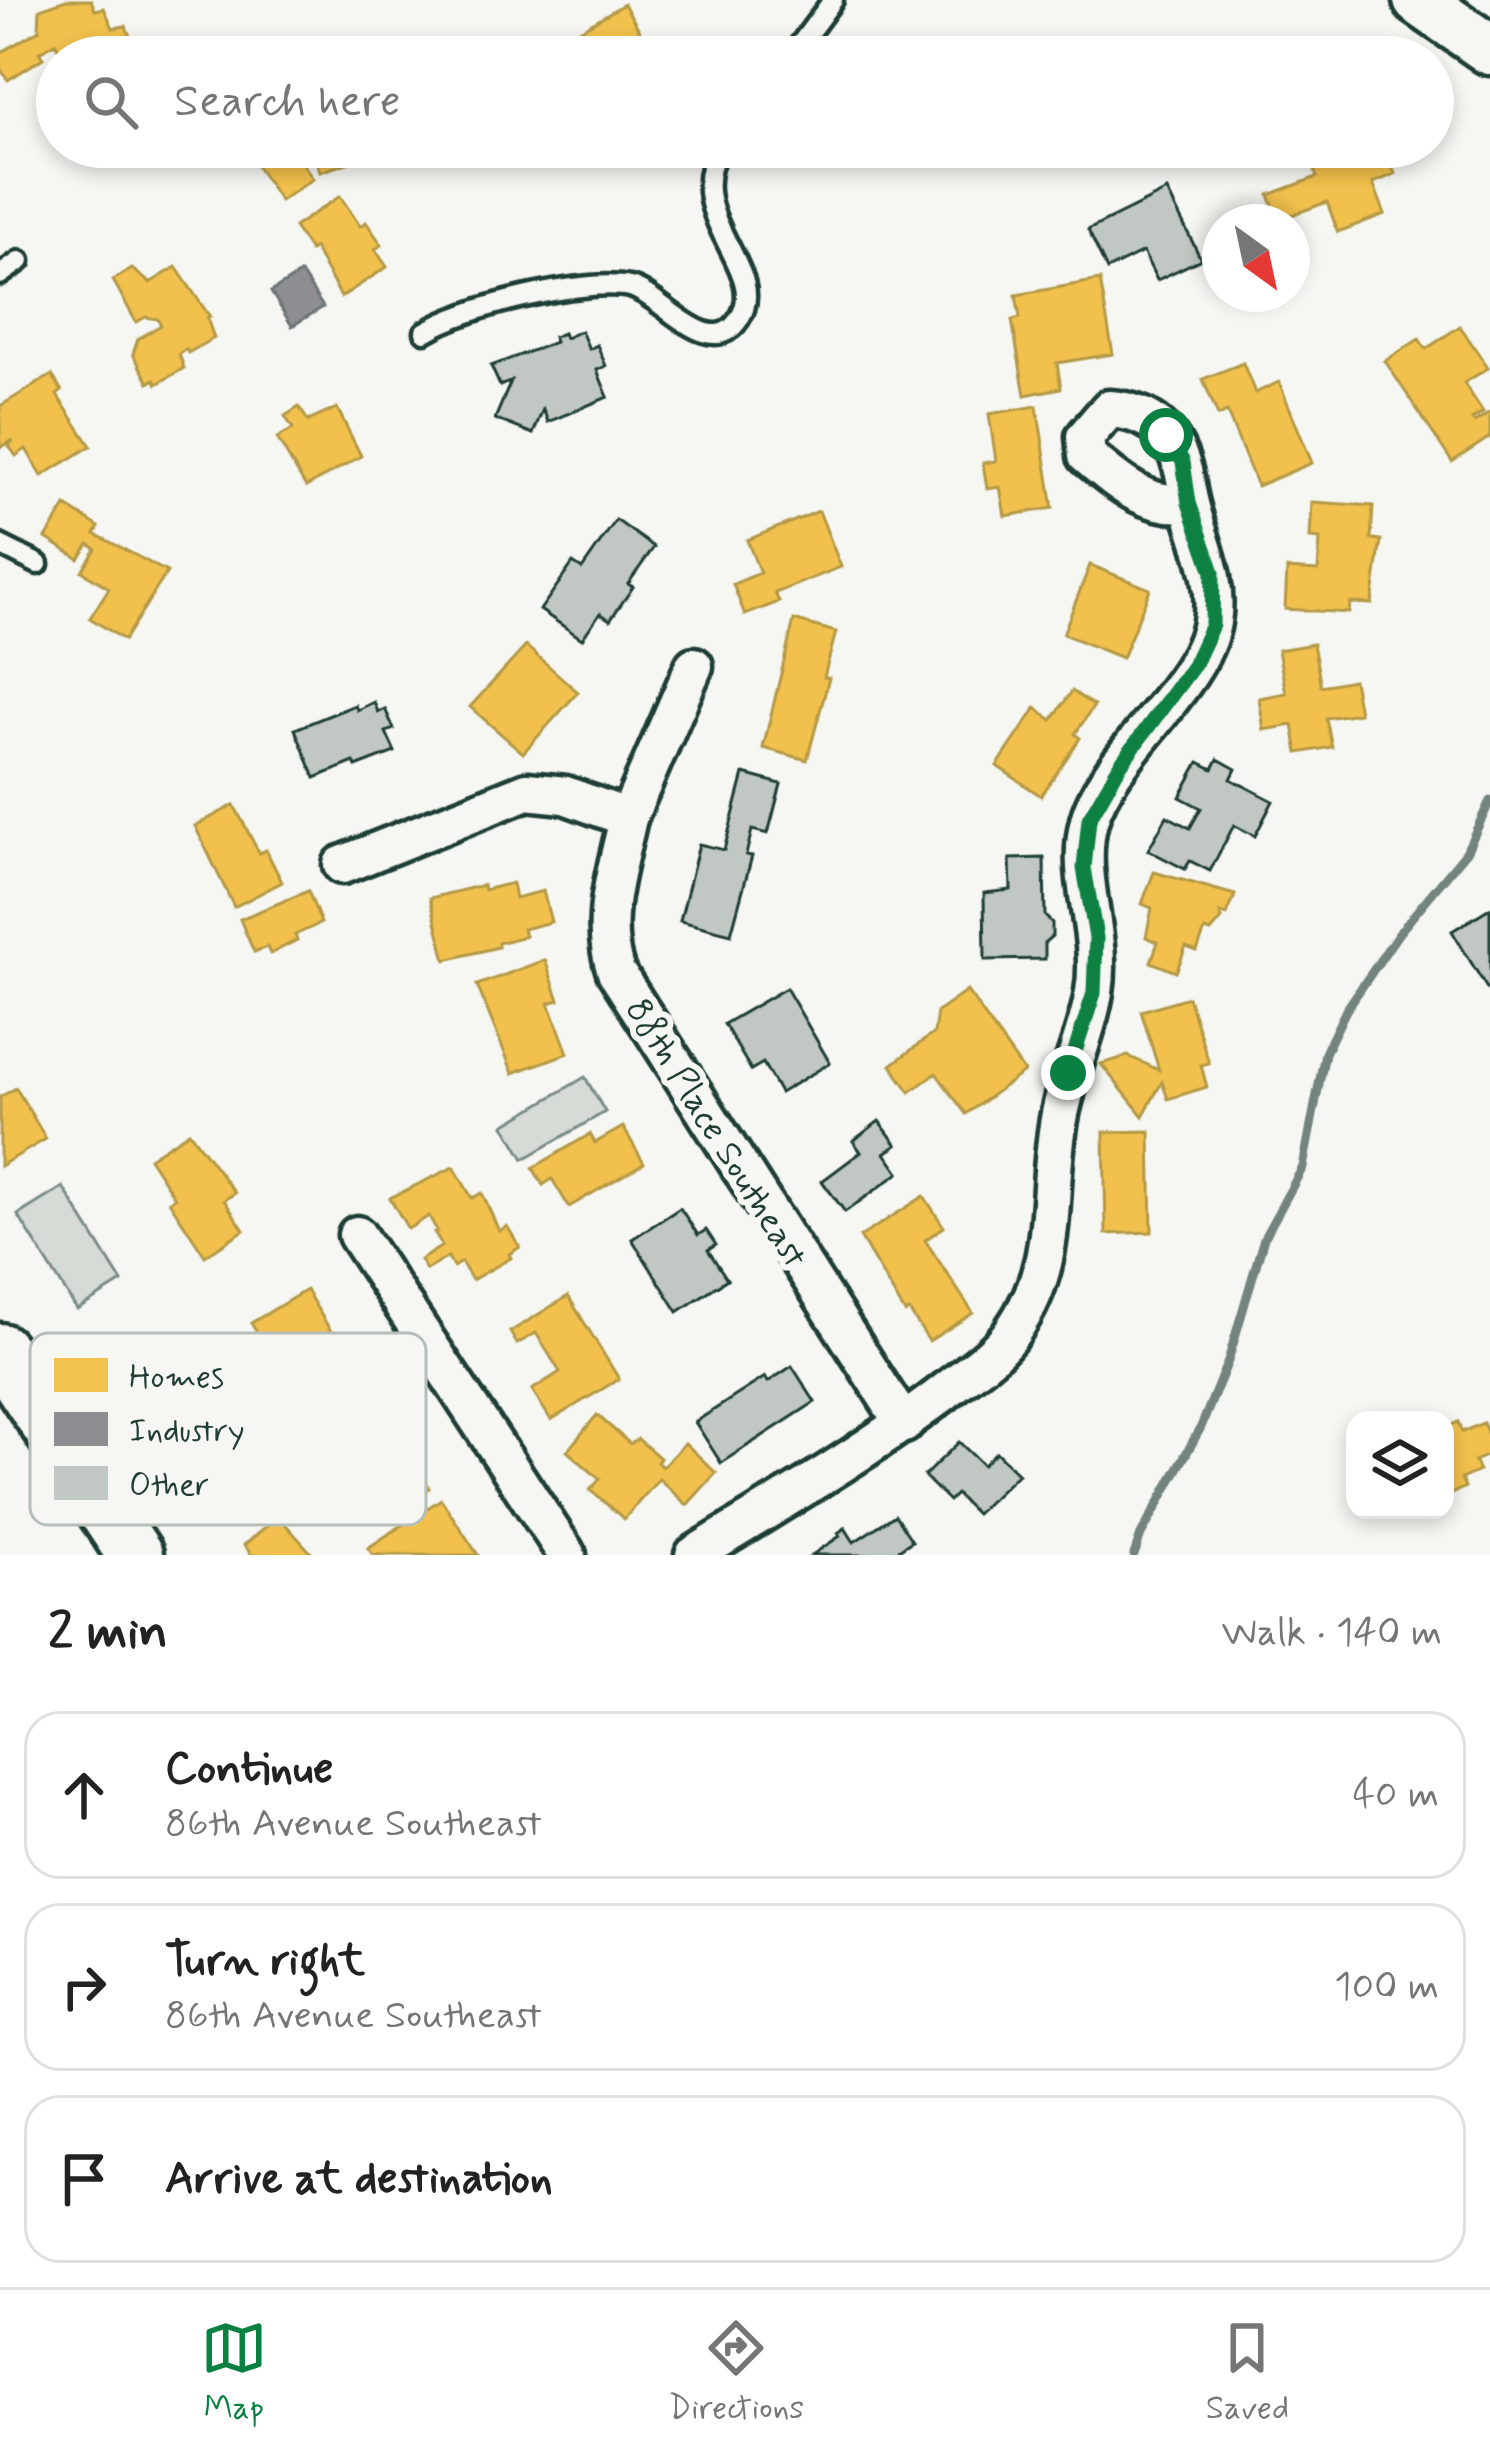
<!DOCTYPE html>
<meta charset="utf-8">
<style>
body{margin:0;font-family:Mynerve,sans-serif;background:#f6f6f6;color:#222}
.controls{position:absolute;right:36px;bottom:36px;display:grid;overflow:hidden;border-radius:24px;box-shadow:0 6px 18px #0003}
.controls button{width:108px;height:108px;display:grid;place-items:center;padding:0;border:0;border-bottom:3px solid #e0e0e0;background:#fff;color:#222;font:60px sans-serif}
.compass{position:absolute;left:1202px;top:204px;width:108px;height:108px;border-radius:50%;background:#fff;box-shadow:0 6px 18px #0003;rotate:147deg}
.stop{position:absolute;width:36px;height:36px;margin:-27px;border:9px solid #0b8043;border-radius:50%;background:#fff}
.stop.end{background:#0b8043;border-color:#fff;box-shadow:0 3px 12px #0008}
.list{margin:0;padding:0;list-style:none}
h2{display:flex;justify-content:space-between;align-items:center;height:156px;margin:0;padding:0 48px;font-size:51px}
h2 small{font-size:39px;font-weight:400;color:#767676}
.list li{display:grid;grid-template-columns:78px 1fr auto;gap:36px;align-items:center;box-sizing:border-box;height:168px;margin:0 24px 24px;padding:0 24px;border:3px solid #e0e0e0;border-radius:36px}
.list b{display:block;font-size:45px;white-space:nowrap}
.list p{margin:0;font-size:39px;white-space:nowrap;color:#767676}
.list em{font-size:39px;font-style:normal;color:#767676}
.icon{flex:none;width:66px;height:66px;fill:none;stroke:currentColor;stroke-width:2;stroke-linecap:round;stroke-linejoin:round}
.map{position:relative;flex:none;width:1490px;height:1555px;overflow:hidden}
.search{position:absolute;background:#fff;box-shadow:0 6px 18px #0003;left:36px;right:36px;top:36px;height:132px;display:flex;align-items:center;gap:30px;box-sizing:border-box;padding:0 42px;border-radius:66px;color:#767676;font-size:45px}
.sheet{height:732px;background:#fff}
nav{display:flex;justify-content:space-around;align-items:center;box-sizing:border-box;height:168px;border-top:3px solid #e0e0e0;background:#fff;font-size:33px;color:#767676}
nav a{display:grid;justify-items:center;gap:6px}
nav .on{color:#0b8043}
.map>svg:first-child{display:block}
</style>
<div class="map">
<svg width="1490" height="1555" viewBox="0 0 1490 1555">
<rect width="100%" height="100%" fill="#f6f6f2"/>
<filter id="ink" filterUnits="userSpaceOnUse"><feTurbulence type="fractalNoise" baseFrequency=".00833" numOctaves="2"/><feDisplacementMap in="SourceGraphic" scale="24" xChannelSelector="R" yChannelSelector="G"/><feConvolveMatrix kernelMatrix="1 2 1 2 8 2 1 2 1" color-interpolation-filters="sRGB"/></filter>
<g filter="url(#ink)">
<g fill="#d6dbd6" stroke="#7a8c85" stroke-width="3">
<polygon points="585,1077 605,1112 524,1159 504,1125"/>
<polygon points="63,1187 122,1282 77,1310 18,1215"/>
</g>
<g fill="#f2c14e" stroke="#b39946" stroke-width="3">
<polygon points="66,0 91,0 95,10 104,8 113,28 126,26 136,52 131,57 61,57 56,43 39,52 43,58 8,80 0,68 0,53 39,30 40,9"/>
<polygon points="624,4 655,57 568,57 559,42"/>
<polygon points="270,147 389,147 389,149 320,172 314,154 302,162 313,179 280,201 252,159"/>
<polygon points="1385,147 1395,174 1373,183 1385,214 1338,232 1327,202 1278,220 1269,195 1317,177 1307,148"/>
<polygon points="340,196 360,226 366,222 382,245 375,249 387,267 341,297 314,248 310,251 294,227"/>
<polygon points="176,267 210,317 207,318 214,338 188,353 186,349 179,354 184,368 157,384 154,379 149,383 133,354 138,339 161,325 158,319 146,317 136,322 113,280 132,269 150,283"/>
<polygon points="1100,280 1113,354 1057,363 1061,388 1025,395 1012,320 1020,318 1016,295"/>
<polygon points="1460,326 1488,368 1464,383 1483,412 1472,419 1474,422 1490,412 1490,437 1452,462 1385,361 1419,339 1426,349"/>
<polygon points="1243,363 1255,393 1279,382 1312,463 1257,486 1227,412 1218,416 1203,379"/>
<polygon points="52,375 62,391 57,395 91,446 42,476 26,449 16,456 9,446 13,440 0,448 0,406"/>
<polygon points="1037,406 1053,508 1005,516 1000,487 987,489 983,463 996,461 989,414"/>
<polygon points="299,407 308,421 337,408 361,456 306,487 277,438 293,429 285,416"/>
<polygon points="1312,502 1373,506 1371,539 1381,540 1372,604 1350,603 1349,613 1285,609 1287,569 1318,571 1320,539 1310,538"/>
<polygon points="66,506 99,527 95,534 167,572 124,640 90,618 109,588 82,571 96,549 89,544 79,559 46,538"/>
<polygon points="819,511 841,567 775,593 779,602 745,615 733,584 760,573 747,540"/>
<polygon points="1090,565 1150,589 1122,658 1063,634"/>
<polygon points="794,620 836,632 824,677 829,678 807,760 763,748"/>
<polygon points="1313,644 1321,686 1353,680 1359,713 1326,718 1332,747 1298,753 1293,725 1264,730 1259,698 1286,693 1278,650"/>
<polygon points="526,646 578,692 523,753 470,707"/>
<polygon points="1072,691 1094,706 1075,734 1080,738 1041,796 997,766 1036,708 1052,720"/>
<polygon points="234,805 259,853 266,850 282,882 234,907 195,826"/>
<polygon points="1154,872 1235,895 1227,915 1220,913 1222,919 1211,932 1205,930 1197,951 1186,947 1176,972 1151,962 1158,942 1146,937 1152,908 1142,904"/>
<polygon points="512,883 515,898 543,891 551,922 523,929 525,936 498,943 498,947 446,960 430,898 483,885 484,890"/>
<polygon points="308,891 321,923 295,935 297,940 270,954 267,947 254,952 240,919"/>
<polygon points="545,960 559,1000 549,1003 568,1053 513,1073 477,985"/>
<polygon points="967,991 1024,1072 966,1114 936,1073 910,1092 891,1065 934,1033 937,1012"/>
<polygon points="1188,997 1209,1063 1201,1065 1207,1087 1168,1099 1162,1082 1143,1116 1101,1064 1128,1056 1159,1070 1141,1011"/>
<polygon points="16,1088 46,1139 0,1166 0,1097"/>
<polygon points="623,1127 644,1163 569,1207 552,1179 543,1185 533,1168 590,1134 595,1143"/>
<polygon points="1150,1131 1152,1232 1106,1234 1104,1132"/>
<polygon points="189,1132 235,1193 224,1200 244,1230 205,1256 169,1201 175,1198 149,1158"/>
<polygon points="454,1167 472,1198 482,1193 499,1231 507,1226 520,1247 509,1254 511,1258 472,1280 461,1262 453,1267 448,1257 426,1270 420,1260 442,1246 434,1232 437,1231 429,1216 408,1229 390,1198"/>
<polygon points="924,1196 944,1227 925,1240 973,1313 929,1341 909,1311 905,1313 860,1237"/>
<polygon points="306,1290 332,1333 326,1336 347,1370 299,1400 251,1323"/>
<polygon points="568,1296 619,1379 551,1420 532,1390 560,1372 536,1333 517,1344 510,1332"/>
<polygon points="372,1383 414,1450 408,1454 429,1488 393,1511 347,1438 361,1429 343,1401"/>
<polygon points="597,1415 630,1444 638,1439 660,1458 657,1462 662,1467 685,1443 716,1473 687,1505 659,1479 624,1519 590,1490 600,1479 567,1451"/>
<polygon points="1458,1422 1462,1432 1483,1423 1490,1439 1490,1454 1474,1461 1479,1471 1461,1479 1465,1487 1445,1497 1445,1428"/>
<polygon points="441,1499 478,1555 373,1555 368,1548"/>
<polygon points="278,1516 313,1555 252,1555 244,1545"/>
</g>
<polygon fill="#8d8d92" stroke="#6c7576" stroke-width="3" points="301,273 323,307 292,326 271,292"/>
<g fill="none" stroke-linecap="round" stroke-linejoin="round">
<polyline stroke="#72847d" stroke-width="9" points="1134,1555 1141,1535 1201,1427 1228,1361 1264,1238 1303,1167 1325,1053 1346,1010 1398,934 1466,852 1490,801"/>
</g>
<g fill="#c1c8c3" stroke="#1f3d34" stroke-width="3">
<polygon points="1202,36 1210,57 1148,57"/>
<polygon points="835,147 876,147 860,167"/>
<polygon points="1167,191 1201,259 1157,280 1143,252 1107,270 1088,230"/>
<polygon points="581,331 589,349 597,345 606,366 597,370 608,397 548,422 543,409 533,434 495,419 511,381 500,386 491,366 555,342 553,337 563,333 565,338"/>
<polygon points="616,520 654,547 628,584 633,587 610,620 600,613 582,639 540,610 573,563 582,569"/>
<polygon points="374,702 378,712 385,709 394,729 386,732 395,752 356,767 354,762 315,778 295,729 355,705 357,710"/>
<polygon points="1218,759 1236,769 1231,779 1273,801 1255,836 1234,825 1210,871 1190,861 1185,869 1148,850 1167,816 1190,828 1201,808 1180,797 1199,762 1213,769"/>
<polygon points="744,774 781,784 768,834 752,830 746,855 752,856 731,934 680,921 699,844 724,850"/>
<polygon points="1044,858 1045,916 1052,923 1052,936 1045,942 1045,959 985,960 984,893 1011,890 1010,859"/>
<polygon points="1490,908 1490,988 1488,990 1452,931"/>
<polygon points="786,988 830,1063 780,1093 763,1063 751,1070 724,1024"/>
<polygon points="879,1121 897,1145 885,1153 899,1173 845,1212 822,1181 861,1152 853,1141"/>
<polygon points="680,1208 698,1235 706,1230 716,1245 708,1250 727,1279 678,1312 632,1239"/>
<polygon points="792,1366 815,1402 721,1463 695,1422 765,1377 768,1382"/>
<polygon points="959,1442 983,1465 996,1452 1018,1474 976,1514 956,1494 949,1501 924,1476"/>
<polygon points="895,1515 912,1541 891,1555 812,1555 840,1536 838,1533 845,1528 854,1542"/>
</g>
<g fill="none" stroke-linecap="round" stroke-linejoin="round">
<g stroke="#1f3d34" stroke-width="27">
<g id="service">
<polyline points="791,57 833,0"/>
<polyline points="0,275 20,261"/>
<path d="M425,332C465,307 583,278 630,287C661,294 710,364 739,319C772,270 677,215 720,147"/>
<polyline points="0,545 38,564"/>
</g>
</g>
<g stroke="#1f3d34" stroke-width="45">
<g id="minor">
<path d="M628,818C617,870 598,921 616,972L904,1424"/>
<polyline points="342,865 527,791 565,795 628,818 694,666"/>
<polyline points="357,1235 567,1555"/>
<path d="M694,1555C781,1501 871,1450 952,1386C971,1371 998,1353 1012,1332C1063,1260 1044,1193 1060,1114C1068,1073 1088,1032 1094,992C1104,935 1074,878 1089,821C1106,756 1202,686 1212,622C1220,574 1195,536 1187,490C1180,442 1160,412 1109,409L1085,437L1087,456C1118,482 1146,508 1189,503"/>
</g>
</g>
<g stroke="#1f3d34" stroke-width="57">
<polyline id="tertiary" points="1418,0 1490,50"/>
</g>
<g stroke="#1f3d34" stroke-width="63">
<polyline id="secondary" points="0,1351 135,1555"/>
</g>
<use href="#service" stroke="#f6f6f2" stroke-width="18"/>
<use href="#minor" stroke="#f6f6f2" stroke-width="36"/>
<use href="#tertiary" stroke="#f6f6f2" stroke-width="48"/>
<use href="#secondary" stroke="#f6f6f2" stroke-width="54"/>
</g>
</g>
<g fill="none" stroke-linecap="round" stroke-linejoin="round" filter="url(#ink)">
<polyline stroke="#0b8043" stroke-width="15" points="1068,1073 1094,993 1096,938 1084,868 1089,819 1120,765 1193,666 1212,625 1213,572 1189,503 1183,462 1166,435"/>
</g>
<g text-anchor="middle" stroke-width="12" stroke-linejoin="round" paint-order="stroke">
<g font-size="36" fill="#1f3d34" stroke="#f6f6f2">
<text transform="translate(718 1132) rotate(58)" y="13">88th Place Southeast</text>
</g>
</g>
<rect x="30" y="1333" width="396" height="192" rx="18" fill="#f6f6f2" stroke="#b6beb9" stroke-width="3"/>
<rect x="54" y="1358" width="54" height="34" fill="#f2c14e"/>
<rect x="54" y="1412" width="54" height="34" fill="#8d8d92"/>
<rect x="54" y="1466" width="54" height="34" fill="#c1c8c3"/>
<g font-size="33" fill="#1f3d34">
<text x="129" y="1387">Homes</text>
<text x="129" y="1441">Industry</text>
<text x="129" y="1495">Other</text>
</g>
</svg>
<div class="controls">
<button><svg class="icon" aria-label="layers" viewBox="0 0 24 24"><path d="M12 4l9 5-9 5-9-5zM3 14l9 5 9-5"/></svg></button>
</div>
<svg class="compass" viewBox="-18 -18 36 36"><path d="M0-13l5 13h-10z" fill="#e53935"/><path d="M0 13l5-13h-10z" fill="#767676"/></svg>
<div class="stop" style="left:1166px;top:435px"></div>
<div class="stop end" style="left:1068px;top:1073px"></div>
<div class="search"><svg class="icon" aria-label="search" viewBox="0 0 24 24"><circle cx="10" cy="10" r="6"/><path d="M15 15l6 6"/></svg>Search here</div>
</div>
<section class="sheet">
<h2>2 min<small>Walk · 140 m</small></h2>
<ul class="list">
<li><svg class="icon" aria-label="ahead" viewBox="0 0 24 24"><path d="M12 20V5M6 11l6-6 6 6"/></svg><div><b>Continue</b><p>86th Avenue Southeast</p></div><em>40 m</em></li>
<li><svg class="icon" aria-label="right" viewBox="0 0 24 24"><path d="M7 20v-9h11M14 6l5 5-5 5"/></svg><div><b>Turn right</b><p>86th Avenue Southeast</p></div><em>100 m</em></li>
<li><svg class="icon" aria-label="arrive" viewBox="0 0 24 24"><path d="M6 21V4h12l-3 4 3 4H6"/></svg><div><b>Arrive at destination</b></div></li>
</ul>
</section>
<nav>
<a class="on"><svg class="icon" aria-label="map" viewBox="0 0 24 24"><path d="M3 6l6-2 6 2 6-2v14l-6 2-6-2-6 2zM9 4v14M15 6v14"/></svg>Map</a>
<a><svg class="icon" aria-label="directions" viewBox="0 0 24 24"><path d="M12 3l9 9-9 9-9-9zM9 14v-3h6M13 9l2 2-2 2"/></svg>Directions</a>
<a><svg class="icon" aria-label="saved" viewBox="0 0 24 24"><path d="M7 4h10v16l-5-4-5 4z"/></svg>Saved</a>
</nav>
